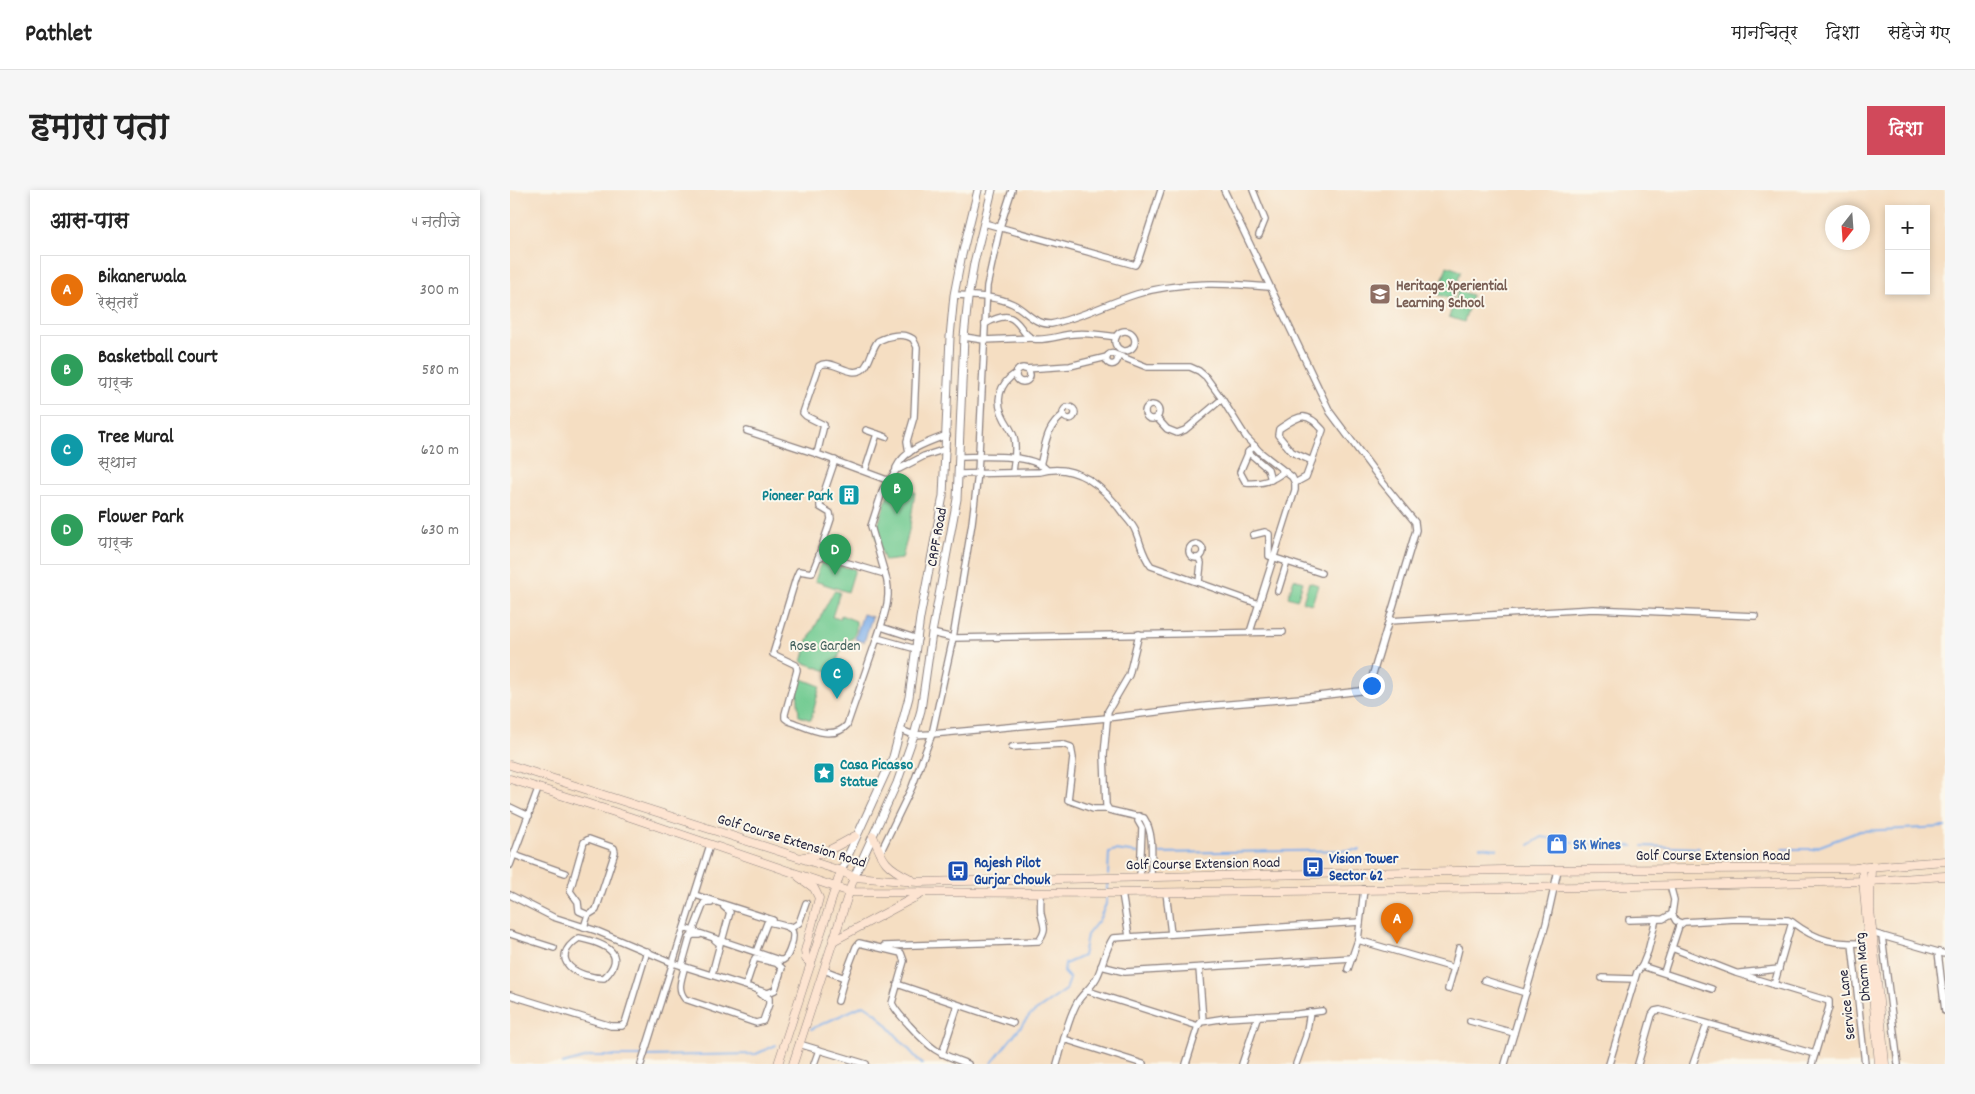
<!DOCTYPE html>
<html lang="hi">
<meta charset="utf-8">
<style>
body{margin:0;font-family:Dekko,"Playpen Sans Deva",sans-serif;background:#f6f6f6;color:#222}
.controls{position:absolute;right:15px;top:15px;display:grid;overflow:hidden;border-radius:0px;box-shadow:0 2px 8px #0003}
.controls button{width:45px;height:45px;display:grid;place-items:center;padding:0;border:0;border-bottom:1px solid #e0e0e0;background:#fff;color:#222;font:25px sans-serif}
.compass{position:absolute;left:1315px;top:15px;width:45px;height:45px;border-radius:50%;background:#fff;box-shadow:0 2px 8px #0003;rotate:197deg}
.you{position:absolute;left:861px;top:495px;width:18px;height:18px;margin:-12px;border:4px solid #fff;border-radius:50%;background:#1a73e8;box-shadow:0 0 0 8px #1a73e833}
.badge{display:grid;place-items:center;width:32px;height:32px;border-radius:50%;background:#d1495b;color:#fff;font-size:16px;font-weight:700}
.pin{position:absolute;translate:-50% -41px;filter:drop-shadow(0 1px 2px #0008)}
.pin::after{content:'';position:absolute;top:26px;width:18px;height:15px;background:inherit;clip-path:polygon(0 0,100% 0,50% 100%)}
.list{margin:0;padding:0;list-style:none}
h2{display:flex;justify-content:space-between;align-items:center;height:65px;margin:0;padding:0 20px;font-size:21px}
h2 small{font-size:16px;font-weight:400;color:#767676}
.list li{display:grid;grid-template-columns:32px 1fr auto;gap:15px;align-items:center;box-sizing:border-box;height:70px;margin:0 10px 10px;padding:0 10px;border:1px solid #e0e0e0;border-radius:0px}
.list b{display:block;font-size:19px;white-space:nowrap}
.list p{margin:0;font-size:16px;white-space:nowrap;color:#767676}
.list em{font-size:16px;font-style:normal;color:#767676}
.map{position:relative;flex:none;width:1435px;height:874px;overflow:hidden;border-radius:0px}
header{display:flex;align-items:center;gap:30px;box-sizing:border-box;height:70px;padding:0 25px;background:#fff;border-bottom:1px solid #e0e0e0}
header strong{font-size:24px}
nav{display:flex;gap:28px;margin-inline-start:auto;font-size:18px}
.intro{display:flex;align-items:center;justify-content:space-between;box-sizing:border-box;height:120px;padding:0 30px}
h1{margin:0;font-size:35px}
.button{padding:12px 22px;border-radius:0px;background:#d1495b;color:#fff;font-size:18px;font-weight:700}
main{display:flex;gap:30px;padding:0 30px}
aside{flex:1;background:#fff;border-radius:0px;box-shadow:0 2px 8px #0003}
.map>svg:first-child{display:block}
</style>
<header>
<strong>Pathlet</strong>
<nav><a>मानचित्र</a><a>दिशा</a><a>सहेजे गए</a></nav>
</header>
<div class="intro"><h1>हमारा पता</h1><a class="button">दिशा</a></div>
<main>
<aside>
<h2>आस-पास<small>4 नतीजे</small></h2>
<ul class="list">
<li><span class="badge" style="background:#e8710a">A</span><div><b>Bikanerwala</b><p>रेस्तराँ</p></div><em>300 m</em></li>
<li><span class="badge" style="background:#2e9e5b">B</span><div><b>Basketball Court</b><p>पार्क</p></div><em>580 m</em></li>
<li><span class="badge" style="background:#0f9aa8">C</span><div><b>Tree Mural</b><p>स्थान</p></div><em>620 m</em></li>
<li><span class="badge" style="background:#2e9e5b">D</span><div><b>Flower Park</b><p>पार्क</p></div><em>630 m</em></li>
</ul>
</aside>
<div class="map">
<svg width="1435" height="874" viewBox="0 0 1435 874">
<rect width="100%" height="100%" fill="#fbf7ec"/>
<filter id="ink" filterUnits="userSpaceOnUse"><feTurbulence type="fractalNoise" baseFrequency=".02" numOctaves="2"/><feDisplacementMap in="SourceGraphic" scale="10" xChannelSelector="R" yChannelSelector="G"/><feConvolveMatrix kernelMatrix="1 2 1 2 8 2 1 2 1" color-interpolation-filters="sRGB"/></filter>
<filter id="wash" filterUnits="userSpaceOnUse"><feTurbulence type="fractalNoise" baseFrequency=".0096" numOctaves="4" result="noise"/><feDisplacementMap in="SourceGraphic" scale="20" xChannelSelector="R" yChannelSelector="G"/><feGaussianBlur stdDeviation="1.12" result="paint"/><feColorMatrix in="noise" values="0 0 0 0 0 0 0 0 0 0 0 0 0 0 0 0 0 1.4 0 .05"/><feComposite in="paint" operator="in"/></filter>
<g filter="url(#wash)">
<rect width="100%" height="100%" fill="#f5dec2"/>
<g fill="#72cb92" stroke="#4a7666">
<polygon points="937,76 951,81 942,109 928,105"/>
<polygon points="948,101 962,105 954,132 939,127"/>
<polygon points="380,298 405,302 400,336 392,369 375,371 365,345"/>
<polygon points="311,373 345,379 338,402 305,391"/>
<polygon points="784,389 793,392 787,410 778,407"/>
<polygon points="799,392 808,395 802,414 793,412"/>
<polygon points="324,401 330,402 322,427 330,429 331,425 346,431 346,440 343,448 334,453 325,476 317,481 292,472 298,450"/>
<polygon points="290,488 310,496 301,530 289,526 287,497"/>
</g>
<polygon fill="#7fafea" stroke="#506892" points="353,424 362,427 354,452 345,449"/>
<g fill="none" stroke-linecap="round" stroke-linejoin="round">
<g stroke="#7fafea" stroke-width="2">
<polyline points="1079,654 1123,656"/>
<polyline points="1019,655 1032,647 1069,653"/>
<polyline points="1133,656 1189,658"/>
<polyline points="970,657 987,659"/>
<polyline points="1273,659 1302,659 1350,641 1435,637"/>
<polyline points="646,663 850,660"/>
<polyline points="598,685 599,662 605,660 628,663"/>
<polyline points="597,700 598,689"/>
<polyline points="301,839 354,815 366,823 412,874"/>
<polyline points="136,866 246,864 266,855"/>
<polyline points="52,874 82,866 132,866"/>
<polyline points="481,874 520,825 556,800 560,789 554,782 555,774 573,766 577,745 589,730 596,714 597,704"/>
</g>
</g>
</g>
<g filter="url(#ink)">
<g fill="none" stroke-linecap="round" stroke-linejoin="round">
<g stroke="#8c807e" stroke-width="8">
<g id="minor">
<polyline points="743,0 755,30 749,45"/>
<polyline points="474,33 625,75 629,68 651,0"/>
<path d="M444,105C463,106 486,106 503,114C517,121 523,134 541,134C570,128 598,113 627,104C670,91 715,93 759,97"/>
<path d="M475,134C511,113 506,144 524,149C535,151 551,145 563,144C577,142 592,145 606,147"/>
<circle cx="615" cy="151" r="10"/>
<polyline points="454,147 474,150 522,148"/>
<circle cx="602" cy="169" r="5.5"/>
<polyline points="607,165 637,177 680,177 689,181 696,187 712,209 736,247 750,262 782,287 785,293 785,300 740,442"/>
<circle cx="513" cy="185" r="7"/>
<polyline points="515,179 560,176 597,167"/>
<circle cx="642" cy="222" r="7"/>
<circle cx="559" cy="223" r="6"/>
<polyline points="646,227 657,239 667,243 675,240 712,209"/>
<polyline points="356,240 376,247"/>
<polyline points="237,241 307,264 377,290"/>
<path d="M745,256L739,261L730,282L736,293C751,294 764,291 774,281"/>
<path d="M436,259L414,266L389,279L386,278C395,259 418,252 437,245"/>
<polyline points="738,262 758,279 761,290"/>
<path d="M307,264L314,235L296,226L293,223L309,176C321,167 340,189 353,179C361,172 361,159 368,151C378,146 393,142 403,149L407,157L404,227L397,251L399,263"/>
<path d="M449,267C472,267 519,263 536,279"/>
<path d="M530,275C536,254 535,239 553,225"/>
<polyline points="355,281 367,244"/>
<path d="M503,282C504,271 507,258 504,247C502,241 498,235 495,230C484,211 489,194 506,183"/>
<path d="M448,284L530,282C565,272 594,296 614,325C618,330 623,335 625,340C631,353 632,365 641,376L749,414"/>
<path d="M785,293L796,287L813,240C795,219 789,226 769,239L768,245L782,262L802,271"/>
<polyline points="743,345 755,342 759,344 759,366 811,383"/>
<circle cx="686" cy="361" r="7"/>
<polyline points="308,368 321,329 320,323 310,317 310,314 325,270"/>
<polyline points="689,368 691,373 689,392"/>
<polyline points="375,384 361,336 373,299 387,279"/>
<polyline points="768,401 777,372"/>
<polyline points="879,431 1083,419 1245,426"/>
<polyline points="371,437 408,449"/>
<polyline points="422,443 443,448 773,442"/>
<path d="M629,444L619,485L598,521L594,565L596,615L599,620L634,628C645,645 641,667 641,687"/>
<path d="M367,448C374,427 383,405 375,384L314,366L308,368L302,383L289,381L286,388L263,464L286,475L287,480L275,524V528L279,531C297,537 322,552 337,535L367,448L406,459"/>
<polyline points="391,540 404,545 422,544 597,528 696,516 791,508 850,501 859,497 906,340 905,332 873,293 820,222 714,0"/>
<polyline points="502,557 552,554 561,557 563,568 558,610 583,619 597,619"/>
<polyline points="0,617 19,626"/>
<polyline points="629,626 628,631 632,638 630,687"/>
<polyline points="370,663 402,597 422,544 443,448 462,333 468,283 477,96 490,37 502,0"/>
<polyline points="4,665 55,683"/>
<polyline points="0,675 28,599"/>
<polyline points="1160,695 1164,710 1162,724 1166,731 1171,733"/>
<polyline points="656,702 661,744"/>
<polyline points="612,703 619,746"/>
<polyline points="0,705 43,727 87,741 163,773 258,803 265,800 272,778 266,773 245,768 236,795"/>
<polyline points="185,705 263,730"/>
<polyline points="1119,730 1153,729 1162,724"/>
<path d="M1282,732C1308,752 1326,754 1357,753"/>
<polyline points="279,736 283,737 289,733 296,713"/>
<polyline points="74,737 78,725 86,720 105,662 104,658 79,649 74,652 60,701 68,712 69,721 78,725"/>
<path d="M174,738L269,770H273C278,767 279,762 281,756C288,735 277,737 259,732L257,733L246,762"/>
<polyline points="183,741 194,713 201,713"/>
<polyline points="1362,743 1435,764"/>
<polyline points="0,744 44,758"/>
<polyline points="1372,746 1388,874"/>
<path d="M69,748C93,753 120,763 94,788C68,788 36,770 69,748Z"/>
<polyline points="848,750 944,778 938,799"/>
<polyline points="212,751 220,722 214,717"/>
<polyline points="1342,754 1355,874"/>
<path d="M374,756L529,751C537,740 534,737 531,724C530,718 531,710 531,703"/>
<polyline points="1162,758 1226,783 1319,811 1319,817 1302,874"/>
<polyline points="1428,762 1435,821"/>
<polyline points="172,775 180,747 183,745 189,745"/>
<polyline points="591,776 615,782 842,768"/>
<polyline points="1132,776 1138,761 1146,729"/>
<polyline points="689,778 693,831"/>
<polyline points="944,778 949,758"/>
<path d="M174,779C171,791 167,799 175,809L246,833L253,831L259,814V808L250,804"/>
<polyline points="838,779 848,750 854,699"/>
<path d="M314,780L332,787L335,786L346,757L349,753L391,763L394,771L382,813C386,822 393,828 399,835C422,860 427,863 458,874"/>
<polyline points="1154,782 1169,736 1174,732 1226,729 1278,730 1282,732 1264,795"/>
<polyline points="1230,783 1269,779"/>
<polyline points="202,784 210,754 205,750"/>
<polyline points="1092,788 1124,789"/>
<polyline points="974,790 1016,803"/>
<polyline points="387,794 503,833"/>
<polyline points="578,801 688,836"/>
<polyline points="0,805 101,836 112,836 115,833 137,761"/>
<polyline points="328,811 335,786"/>
<polyline points="960,831 1004,843"/>
<polyline points="554,849 633,874"/>
<polyline points="289,854 356,874"/>
<polyline points="432,864 448,815"/>
<polyline points="131,874 200,655"/>
<polyline points="304,874 309,860"/>
<path d="M547,874C553,854 557,830 568,811C573,803 582,797 587,787C593,775 595,760 603,748L850,732"/>
<polyline points="676,874 688,836 691,832 716,828 787,824 812,821"/>
<polyline points="732,874 748,826"/>
<polyline points="786,874 796,846 800,822"/>
<polyline points="995,874 1036,734 1048,680"/>
<polyline points="1099,874 1127,782 1132,776 1202,799"/>
<polyline points="1128,874 1142,825 1145,821 1150,820 1305,864"/>
<polyline points="1183,874 1197,834"/>
</g>
</g>
<g stroke="#8c807e" stroke-width="9">
<g id="tertiary">
<polyline points="331,681 383,567 399,507 410,428 433,306 440,147 444,105 451,69 468,0"/>
<polyline points="344,687 387,593 404,545 411,520 422,443 447,309 454,147 458,109 464,73 482,0"/>
</g>
</g>
<g stroke="#8c807e" stroke-width="9">
<g id="secondary">
<polyline points="0,575 331,681 344,687 408,692 993,680 1345,678 1435,671"/>
<polyline points="0,589 120,627 340,702 612,703 1075,697 1360,691 1435,686"/>
<path d="M363,646C373,672 376,677 401,689"/>
<path d="M293,667C312,666 329,655 345,646"/>
<polyline points="1352,677 1369,874"/>
<polyline points="1361,677 1360,719 1375,874"/>
<polyline points="289,687 304,698 309,708 295,761 296,769 301,774"/>
<polyline points="323,751 411,704"/>
<polyline points="268,874 331,681"/>
<polyline points="283,874 344,687"/>
</g>
</g>
<use href="#minor" stroke="#fff" stroke-width="5.5"/>
<use href="#tertiary" stroke="#fff" stroke-width="7"/>
<use href="#secondary" stroke="#fde4d1" stroke-width="8"/>
</g>
</g>
<defs>
<g id="school-square" transform="scale(1.125)"><rect x="-9" y="-9" width="18" height="18" rx="4" fill="#8d6e63" stroke="#fbf7ec"/><path d="M0-5L7-2L0 1L-7-2ZM-4 1L0 2.5L4 1V4Q0 6-4 4Z" fill="#fff"/></g>
<g id="building-square" transform="scale(1.125)"><rect x="-9" y="-9" width="18" height="18" rx="4" fill="#0f9aa8" stroke="#fbf7ec"/><path d="M-4-6H4V6H1V3H-1V6H-4ZM-2.5-4.3h1.7v1.8h-1.7ZM.8-4.3h1.7v1.8H.8ZM-2.5-1h1.7V.8h-1.7ZM.8-1h1.7V.8H.8Z" fill="#fff"/></g>
<g id="sight-square" transform="scale(1.125)"><rect x="-9" y="-9" width="18" height="18" rx="4" fill="#0f9aa8" stroke="#fbf7ec"/><path d="M0-6L1.8-2.2L6-1.7L2.9 1.2L3.7 5.4L0 3.3L-3.7 5.4L-2.9 1.2L-6-1.7L-1.8-2.2Z" fill="#fff"/></g>
<g id="shop-square" transform="scale(1.125)"><rect x="-9" y="-9" width="18" height="18" rx="4" fill="#3f7fe0" stroke="#fbf7ec"/><path d="M-5-2.5h2.3a2.7 3.5 0 0 1 5.4 0H5L5.5 6h-11ZM-1.5-2.5h3a1.5 2.3 0 0 0-3 0Z" fill="#fff"/></g>
<g id="bus-square" transform="scale(1.125)"><rect x="-9" y="-9" width="18" height="18" rx="4" fill="#1a4fb4" stroke="#fbf7ec"/><path d="M-5-6H5V4H4V6H2V4H-2V6H-4V4H-5ZM-3.5-4V0h7V-4ZM-3.5 1.2v1.5H-2V1.2ZM2 1.2v1.5H3.5V1.2Z" fill="#fff"/></g>
</defs>
<g fill-rule="evenodd">
<use href="#school-square" x="870" y="104"/>
<use href="#building-square" x="339" y="305"/>
<use href="#sight-square" x="314" y="583"/>
<use href="#shop-square" x="1047" y="654"/>
<use href="#bus-square" x="803" y="677"/>
<use href="#bus-square" x="448" y="681"/>
</g>
<g text-anchor="middle" stroke-width="4" stroke-linejoin="round" paint-order="stroke">
<g font-size="15" font-weight="bold" fill="#785e54" stroke="#fbf7ec" text-anchor="start">
<text x="886" y="100">Heritage Xperiential<tspan x="886" dy="17">Learning School</tspan></text>
</g>
<g font-size="15" font-weight="bold" fill="#0d838f" stroke="#fbf7ec" text-anchor="end">
<text x="323" y="310">Pioneer Park</text>
<text x="330" y="579" text-anchor="start">Casa Picasso<tspan x="330" dy="17">Statue</tspan></text>
</g>
<g font-size="15" fill="#22223b" stroke="#fbf7ec">
<text transform="translate(426 347) rotate(-80)" y="5">CRPF Road</text>
<text transform="translate(282 650) rotate(17)" y="5">Golf Course Extension Road</text>
<text x="1203" y="670">Golf Course Extension Road</text>
<text transform="translate(693 673) rotate(-1)" y="5">Golf Course Extension Road</text>
<text transform="translate(1352 777) rotate(-95)" y="5">Dharm Marg</text>
<text transform="translate(1336 815) rotate(-96)" y="5">Service Lane</text>
</g>
<g font-size="15" fill="#3e5d59" stroke="#fbf7ec">
<text x="315" y="460">Rose Garden</text>
</g>
<g font-size="15" font-weight="bold" fill="#366cbe" stroke="#fbf7ec" text-anchor="start">
<text x="1063" y="659">SK Wines</text>
</g>
<g font-size="15" font-weight="bold" fill="#164399" stroke="#fbf7ec" text-anchor="start">
<text x="819" y="673">Vision Tower<tspan x="819" dy="17">Sector 62</tspan></text>
<text x="464" y="677">Rajesh Pilot<tspan x="464" dy="17">Gurjar Chowk</tspan></text>
</g>
</g>
</svg>
<div class="controls">
<button>+</button>
<button>−</button>
</div>
<svg class="compass" viewBox="-18 -18 36 36"><path d="M0-13l5 13h-10z" fill="#e53935"/><path d="M0 13l5-13h-10z" fill="#767676"/></svg>
<div class="you"></div>
<div class="pin badge" style="left:887px;top:754px;background:#e8710a">A</div>
<div class="pin badge" style="left:387px;top:324px;background:#2e9e5b">B</div>
<div class="pin badge" style="left:327px;top:509px;background:#0f9aa8">C</div>
<div class="pin badge" style="left:325px;top:385px;background:#2e9e5b">D</div>
</div>
</main>
